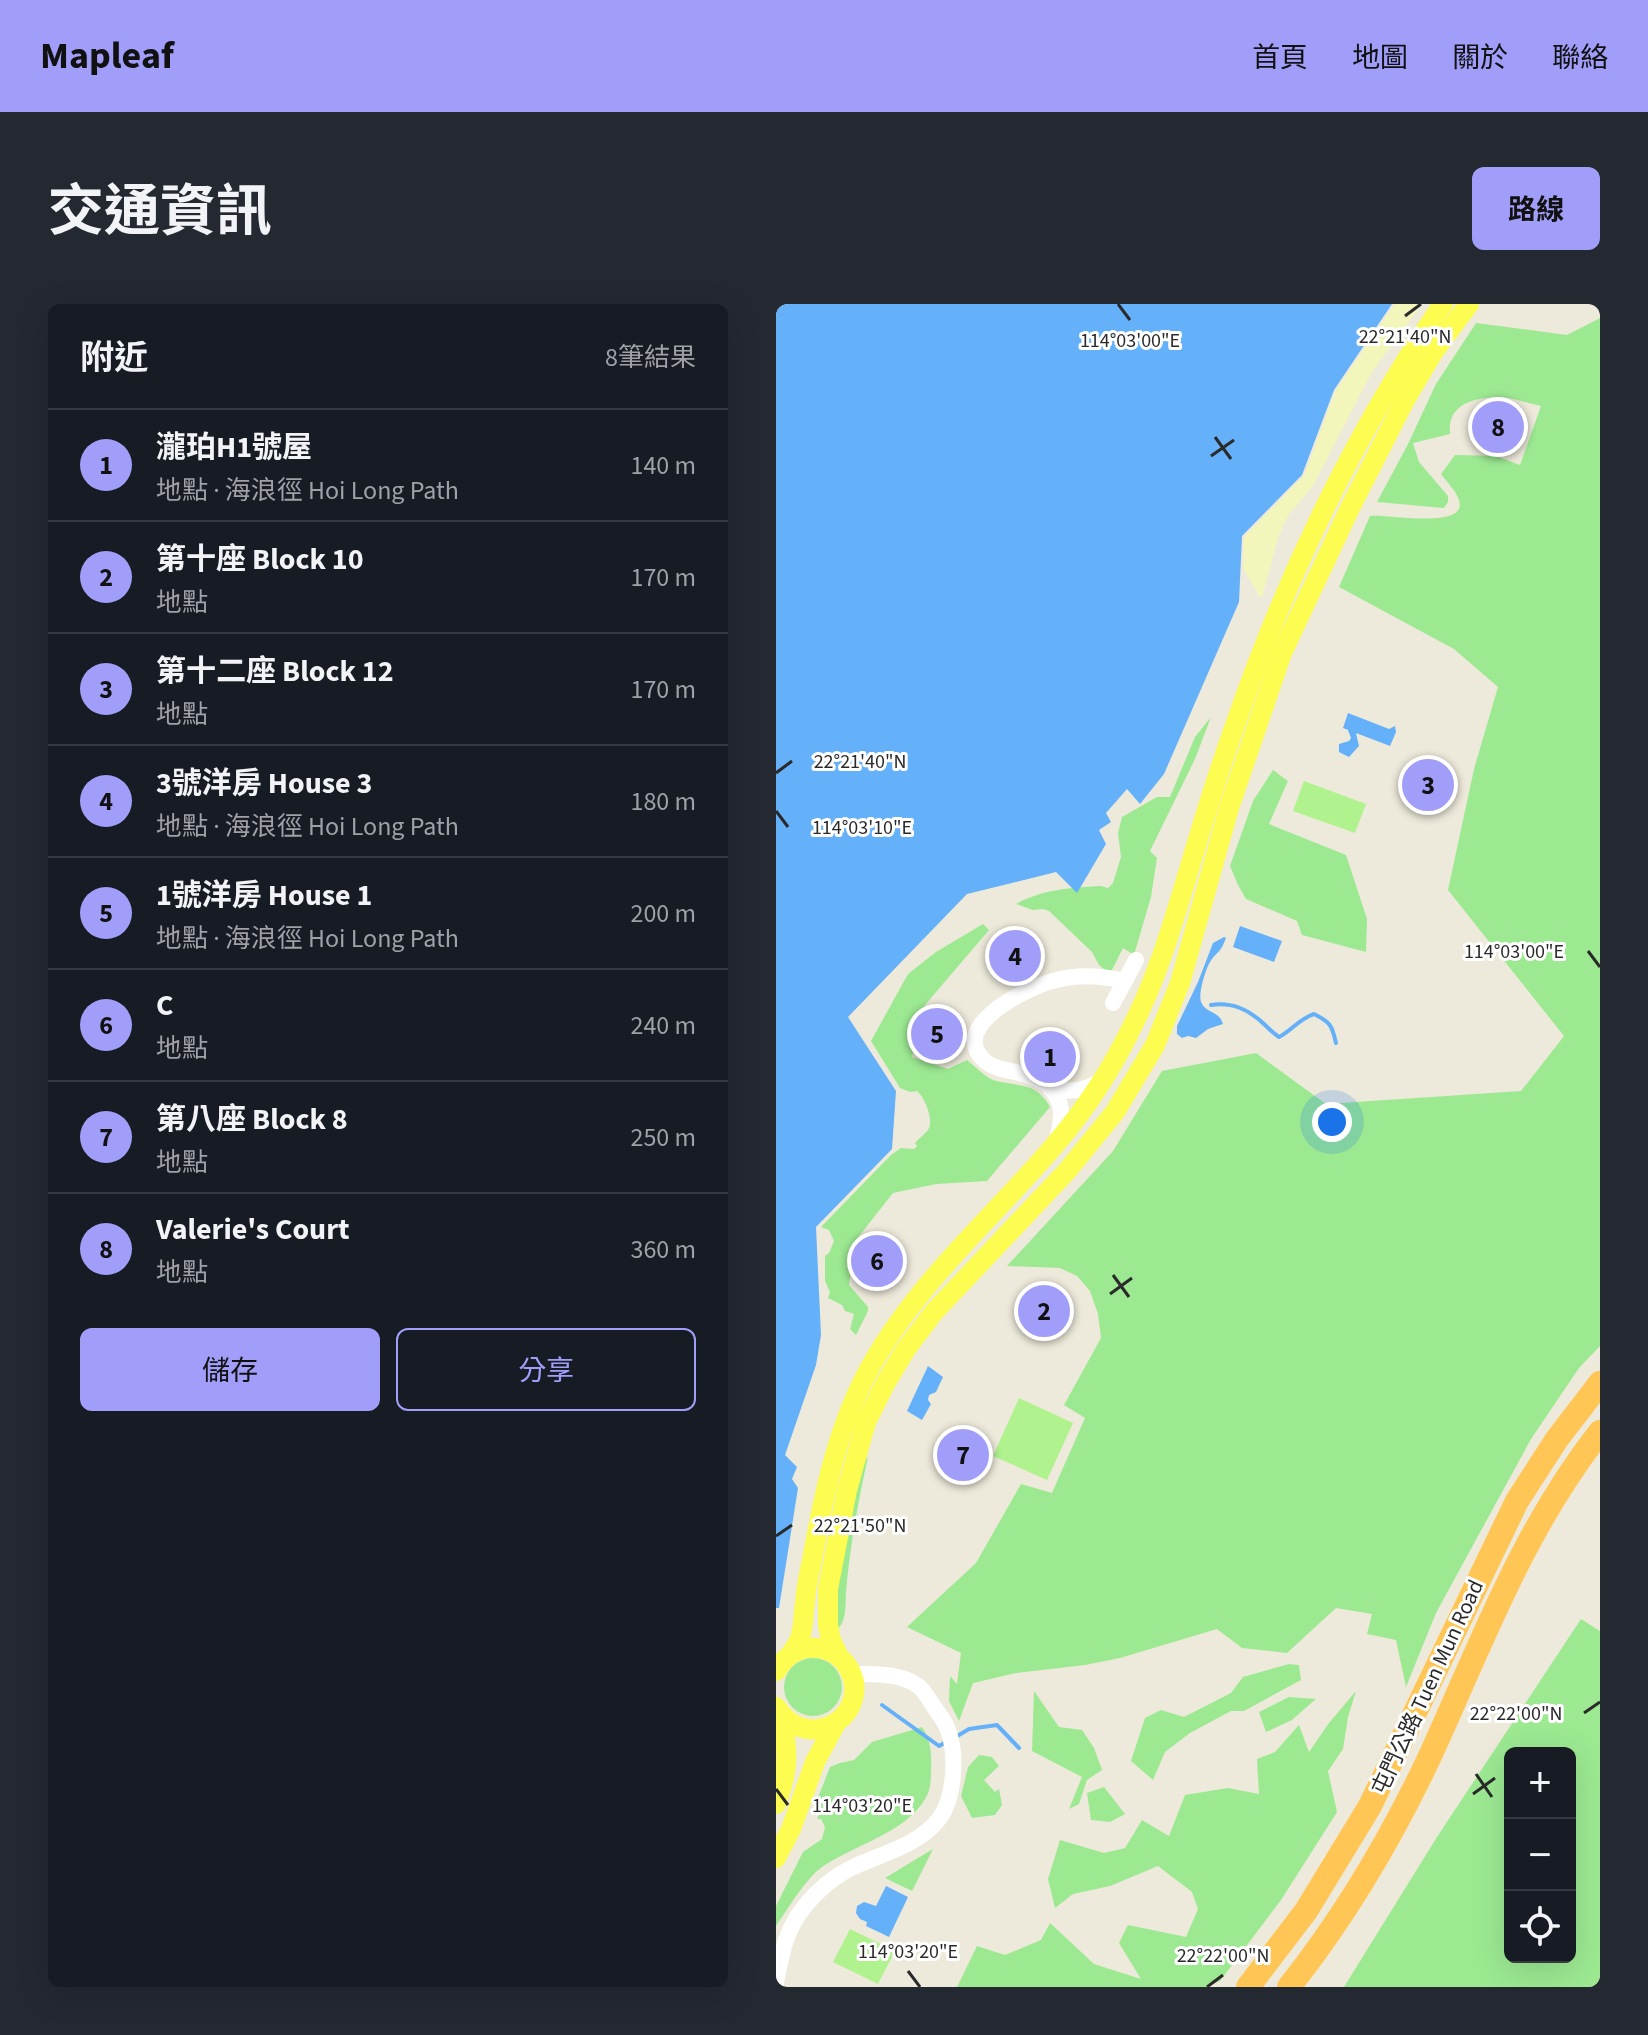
<!DOCTYPE html>
<html lang="zh-TW">
<meta charset="utf-8">
<style>
body{margin:0;font-family:"Source Sans 3","Noto Sans TC",sans-serif;background:#242831;color:#f1f3f6}
.controls{position:absolute;right:24px;bottom:24px;display:grid;overflow:hidden;border-radius:12px;box-shadow:0 8px 32px #0002}
.controls button{width:72px;height:72px;display:grid;place-items:center;padding:0;border:0;border-bottom:2px solid #363941;background:#171b24;color:#f1f3f6;font:40px sans-serif}
.you{position:absolute;left:556px;top:818px;width:28px;height:28px;margin:-20px;border:6px solid #fff;border-radius:50%;background:#1a73e8;box-shadow:0 0 0 12px #1a73e833}
.badge{display:grid;place-items:center;width:52px;height:52px;border-radius:50%;background:#a19efa;color:#111;font-size:26px;font-weight:700}
.pin{position:absolute;translate:-50% -50%;border:4px solid #fff;box-shadow:0 2px 8px #0006}
.list{margin:0;padding:0;list-style:none}
h2{display:flex;justify-content:space-between;align-items:center;height:104px;margin:0;padding:0 32px;font-size:34px}
h2 small{font-size:26px;font-weight:400;color:#9ea1a6}
.list li{display:grid;grid-template-columns:52px 1fr auto;gap:24px;align-items:center;box-sizing:border-box;height:112px;padding:0 32px;border-top:2px solid #363941}
.list b{display:block;font-size:30px;white-space:nowrap}
.list p{margin:0;font-size:26px;white-space:nowrap;color:#9ea1a6}
.list em{font-size:26px;font-style:normal;color:#9ea1a6}
.actions{display:flex;gap:16px;padding:24px 32px}
.actions a{flex:1;padding:18px 0;border:2px solid #a19efa;border-radius:12px;text-align:center;font-size:28px;color:#a19efa}
.actions .main{background:#a19efa;color:#111}
.icon{flex:none;width:44px;height:44px;fill:none;stroke:currentColor;stroke-width:2;stroke-linecap:round;stroke-linejoin:round}
.map{position:relative;flex:none;width:824px;height:1683px;overflow:hidden;border-radius:12px}
header{display:flex;align-items:center;gap:48px;box-sizing:border-box;height:112px;padding:0 40px;background:#a19efa;color:#111}
header strong{font-size:38px}
nav{display:flex;gap:44px;margin-inline-start:auto;font-size:28px}
.intro{display:flex;align-items:center;justify-content:space-between;box-sizing:border-box;height:192px;padding:0 48px}
h1{margin:0;font-size:56px}
.button{padding:20px 36px;border-radius:12px;background:#a19efa;color:#111;font-size:28px;font-weight:700}
main{display:flex;gap:48px;padding:0 48px}
aside{flex:1;background:#171b24;border-radius:12px;box-shadow:0 8px 32px #0002}
.map>svg:first-child{display:block}
</style>
<header>
<strong>Mapleaf</strong>
<nav><a>首頁</a><a>地圖</a><a>關於</a><a>聯絡</a></nav>
</header>
<div class="intro"><h1>交通資訊</h1><a class="button">路線</a></div>
<main>
<aside>
<h2>附近<small>8筆結果</small></h2>
<ul class="list">
<li><span class="badge">1</span><div><b>瀧珀H1號屋</b><p>地點 · 海浪徑 Hoi Long Path</p></div><em>140 m</em></li>
<li><span class="badge">2</span><div><b>第十座 Block 10</b><p>地點</p></div><em>170 m</em></li>
<li><span class="badge">3</span><div><b>第十二座 Block 12</b><p>地點</p></div><em>170 m</em></li>
<li><span class="badge">4</span><div><b>3號洋房 House 3</b><p>地點 · 海浪徑 Hoi Long Path</p></div><em>180 m</em></li>
<li><span class="badge">5</span><div><b>1號洋房 House 1</b><p>地點 · 海浪徑 Hoi Long Path</p></div><em>200 m</em></li>
<li><span class="badge">6</span><div><b>C</b><p>地點</p></div><em>240 m</em></li>
<li><span class="badge">7</span><div><b>第八座 Block 8</b><p>地點</p></div><em>250 m</em></li>
<li><span class="badge">8</span><div><b>Valerie's Court</b><p>地點</p></div><em>360 m</em></li>
</ul>
<div class="actions"><a class="main">儲存</a><a>分享</a></div>
</aside>
<div class="map">
<svg width="824" height="1683" viewBox="0 0 824 1683">
<rect width="100%" height="100%" fill="#eeeadb"/>
<g fill="#9ce992" fill-rule="evenodd">
<path d="M824,14V1042L803,1064L755,1135L660,1309L630,1383L620,1336L591,1330L596,1310L560,1304L511,1349L466,1344L441,1325L344,1354L309,1361L240,1369L197,1379L183,1417L173,1397L174,1372L181,1380L185,1349L131,1323L200,1259L245,1180L276,1189L309,1114L288,1101L325,1034L322,1010L314,987L301,972L284,964L231,962L337,847L386,767L480,749L550,800L745,787L788,732L672,586L698,465L722,383L678,345L563,283L594,212C608,209 693,227 683,196C680,187 671,178 665,170L679,151L720,152L744,161L765,102C751,99 735,93 721,93C696,94 671,101 674,130L637,139L643,158L672,192V198L668,204L601,198L632,140L660,80L700,19L791,31Z"/>
<path d="M435,413L419,455L374,547L381,554L375,593L358,651L347,644L334,670L323,661L316,648L273,607L267,605L257,606L240,600C267,585 295,584 325,582L332,584L337,579L345,553L342,529L346,513L381,493H394L419,433Z"/>
<polygon points="497,466 512,477 493,520 570,551 591,615 590,648 526,631 521,617 470,595 462,581 454,562 477,497"/>
<path d="M207,620L213,626L149,701L136,753L172,765L191,756C199,762 208,772 217,776C241,783 260,777 274,803L211,877L160,880L117,889L80,936L73,981L92,1003V1007L80,1031L74,1025L78,1010L69,1007L66,1001L52,994L54,988L49,977V952L53,949L58,937L53,926L45,923L115,851L125,844L138,845L141,842L139,839C144,833 150,830 153,824C157,814 149,794 141,787L134,788L124,784L95,737L132,670L160,648Z"/>
<path d="M92,1153C82,1198 74,1242 70,1288C69,1300 71,1314 63,1324C52,1294 78,1196 85,1161Z"/>
<path d="M805,1315L824,1327V1683H568L661,1533ZM734,1449H794V1653H734Z"/>
<circle cx="37" cy="1383" r="29"/>
<polygon points="513,1360 523,1361 525,1376 468,1407 455,1407 414,1429 389,1448 377,1476 355,1457 369,1414 385,1406 408,1413 455,1389 467,1373"/>
<polygon points="258,1387 283,1423 306,1426 318,1444 326,1466 311,1476 303,1500 293,1505 306,1473 256,1447"/>
<polygon points="580,1387 572,1413 567,1445 552,1467 561,1508 505,1596 444,1677 429,1683 181,1683 201,1642 229,1651 265,1636 274,1619 318,1660 365,1675 343,1639 352,1621 410,1633 422,1605 416,1588 382,1562 334,1582 297,1590 279,1604 272,1575 284,1536 328,1549 349,1544 366,1516 393,1532 409,1491 452,1484 483,1490 481,1455 499,1448 523,1421 533,1448 553,1419"/>
<polygon points="513,1393 540,1395 516,1416 490,1428 483,1408"/>
<path d="M146,1423C154,1434 156,1450 155,1464C155,1475 155,1486 149,1495C129,1529 78,1541 46,1563C31,1573 11,1606 0,1622V1602L27,1548L46,1535L49,1523L45,1515H41L46,1504L39,1501L54,1463L64,1459L78,1456L96,1438Z"/>
<polygon points="203,1451 216,1453 223,1462 208,1476 219,1488 223,1485 226,1501 219,1511 196,1514 185,1492 192,1463"/>
<polygon points="328,1483 349,1510 334,1518 315,1516 311,1489"/>
<polygon points="157,1545 136,1587 109,1574"/>
</g>
<polygon fill="#f2f6bb" points="619,0 646,0 596,68 537,182 513,210 503,231 486,293 483,292 467,264 468,233 528,172 560,86"/>
<g fill="#b0f28d">
<polygon points="528,477 590,500 579,529 517,507"/>
<polygon points="243,1094 297,1119 271,1176 217,1152"/>
<polygon points="74,1625 119,1647 102,1680 57,1658"/>
</g>
<g fill="#64b0f9">
<polygon points="0,0 616,0 558,86 526,171 466,232 463,298 388,470 364,500 351,485 330,509 335,518 323,526 330,540 301,589 280,568 191,590 72,713 120,787 116,845 40,923 45,1031 40,1061 9,1151 21,1163 16,1175 22,1184 3,1304 0,1304"/>
<polygon points="572,409 613,425 619,422 620,428 614,442 580,429 583,442 573,453 563,448 563,440 573,437 575,434 572,426 567,424"/>
<polygon points="464,622 506,637 498,658 457,643"/>
<path d="M448,633L450,634C444,649 444,645 436,655C430,662 422,690 425,698C430,710 443,706 447,720L432,725L420,734L412,732L406,734L401,730V722L422,678L437,639Z"/>
<polygon points="152,1062 167,1073 160,1088 153,1091 152,1096 155,1100 146,1116 131,1107"/>
<polygon points="110,1582 132,1593 113,1633 90,1622 91,1618 84,1615 80,1609 81,1602 88,1598 100,1602"/>
</g>
<g fill="none" stroke-linecap="round" stroke-linejoin="round">
<g stroke="#64b0f9" stroke-width="4">
<path d="M435,701C456,698 472,705 488,720C493,725 497,729 503,733C516,726 523,715 538,710C554,718 556,721 560,739"/>
<polyline points="106,1401 163,1442 170,1438"/>
<polyline points="178,1434 193,1425 221,1421 243,1444"/>
</g>
<g stroke="#fff" stroke-width="16">
<polyline points="337,699 360,656"/>
<path d="M325,777C298,793 282,787 256,773C241,766 222,768 209,757C169,722 256,681 281,676C303,670 327,672 349,677"/>
<path d="M272,782C290,800 286,813 281,836"/>
<path d="M0,1678C3,1665 5,1650 10,1636C21,1603 52,1573 84,1560C112,1548 143,1540 163,1515C179,1494 181,1450 172,1426C169,1417 162,1409 156,1400C152,1393 148,1386 141,1381C123,1369 97,1370 76,1370"/>
</g>
<g stroke="#fdfc50" stroke-width="20">
<path d="M15,1350C18,1345 21,1341 23,1337C28,1325 27,1311 29,1299C30,1286 32,1274 35,1261C47,1196 59,1131 90,1071C137,982 214,917 278,842C308,807 334,768 354,727C380,677 396,623 412,569C426,521 441,472 458,424C509,276 578,130 667,0"/>
<polyline points="62,1351 55,1336 52,1321 52,1285 71,1186 90,1118 109,1080 130,1045 158,1008 291,867 339,808 379,741 404,679 453,504 506,349 574,204 629,96 658,47 693,0"/>
<path d="M0,1367C9,1352 23,1342 41,1344C54,1345 66,1353 72,1363C99,1408 34,1454 0,1403"/>
<path d="M0,1500C14,1463 12,1448 5,1410"/>
<polyline points="0,1554 15,1525 39,1458 60,1419"/>
</g>
<g stroke="#ffc555" stroke-width="24">
<polyline points="472,1683 530,1607 594,1502 741,1197 781,1135 824,1079"/>
<path d="M513,1683C570,1611 616,1533 655,1450C706,1338 747,1226 824,1128"/>
</g>
</g>
<path fill="none" stroke="#2a2a2a" stroke-width="3" d="M342,0L354,16M629,12L645,0M439,133L455,155M435,152L458,136M0,469L16,457M0,507L12,523M812,647L824,663M337,971L353,993M334,990L356,974M0,1232L16,1221M808,1409L824,1398M700,1470L716,1493M0,1485L12,1501M697,1490L719,1474M132,1667L144,1683M431,1683L447,1671"/>
<g text-anchor="middle" stroke-width="6" stroke-linejoin="round" paint-order="stroke">
<g font-size="22" fill="#2a2a2a" stroke="#fff">
<text transform="translate(651 1383) rotate(-65)" y="8">屯門公路 Tuen Mun Road</text>
</g>
</g>
<g font-size="20" text-anchor="middle" fill="#2a2a2a" stroke="#fff" stroke-width="6" stroke-linejoin="round" paint-order="stroke">
<text x="629" y="39">22°21'40"N</text>
<text x="354" y="43">114°03'00"E</text>
<text x="84" y="464">22°21'40"N</text>
<text x="86" y="530">114°03'10"E</text>
<text x="738" y="654">114°03'00"E</text>
<text x="84" y="1228">22°21'50"N</text>
<text x="740" y="1416">22°22'00"N</text>
<text x="86" y="1508">114°03'20"E</text>
<text x="132" y="1654">114°03'20"E</text>
<text x="447" y="1658">22°22'00"N</text>
</g>
</svg>
<div class="controls">
<button>+</button>
<button>−</button>
<button><svg class="icon" aria-label="locate" viewBox="0 0 24 24"><circle cx="12" cy="12" r="6"/><path d="M12 2v4M12 18v4M2 12h4M18 12h4"/></svg></button>
</div>
<div class="you"></div>
<div class="pin badge" style="left:274px;top:753px">1</div>
<div class="pin badge" style="left:268px;top:1007px">2</div>
<div class="pin badge" style="left:652px;top:481px">3</div>
<div class="pin badge" style="left:239px;top:652px">4</div>
<div class="pin badge" style="left:161px;top:730px">5</div>
<div class="pin badge" style="left:101px;top:957px">6</div>
<div class="pin badge" style="left:187px;top:1151px">7</div>
<div class="pin badge" style="left:722px;top:123px">8</div>
</div>
</main>
